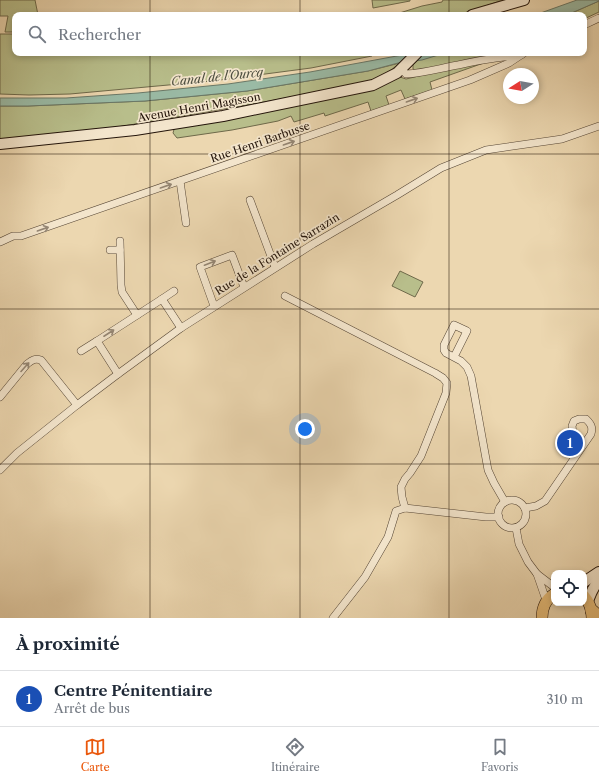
<!DOCTYPE html>
<html lang="fr">
<meta charset="utf-8">
<style>
body{margin:0;font-family:"Libre Caslon Text",serif;background:#f2f2f3;color:#1f2937}
.controls{position:absolute;right:12px;bottom:12px;display:grid;overflow:hidden;border-radius:8px;box-shadow:0 2px 6px #0003}
.controls button{width:36px;height:36px;display:grid;place-items:center;padding:0;border:0;border-bottom:1px solid #e0e1e3;background:#fff;color:#1f2937;font:20px sans-serif}
.compass{position:absolute;left:503px;top:68px;width:36px;height:36px;border-radius:50%;background:#fff;box-shadow:0 2px 6px #0003;rotate:259deg}
.you{position:absolute;left:305px;top:429px;width:14px;height:14px;margin:-10px;border:3px solid #fff;border-radius:50%;background:#1a73e8;box-shadow:0 0 0 6px #1a73e833}
.badge{display:grid;place-items:center;width:26px;height:26px;border-radius:50%;background:#ea580c;color:#fff;font-size:13px;font-weight:700}
.pin{position:absolute;translate:-50% -50%;border:2px solid #fff;box-shadow:0 1px 4px #0006}
.list{margin:0;padding:0;list-style:none}
h2{display:flex;justify-content:space-between;align-items:center;height:52px;margin:0;padding:0 16px;font-size:17px}
h2 small{font-size:13px;font-weight:400;color:#747a83}
.list li{display:grid;grid-template-columns:26px 1fr auto;gap:12px;align-items:center;box-sizing:border-box;height:56px;padding:0 16px;border-top:1px solid #e0e1e3}
.list b{display:block;font-size:15px;white-space:nowrap}
.list p{margin:0;font-size:13px;white-space:nowrap;color:#747a83}
.list em{font-size:13px;font-style:normal;color:#747a83}
.icon{flex:none;width:22px;height:22px;fill:none;stroke:currentColor;stroke-width:2;stroke-linecap:round;stroke-linejoin:round}
.map{position:relative;flex:none;width:599px;height:618px;overflow:hidden}
.search{position:absolute;background:#fff;box-shadow:0 2px 6px #0003;left:12px;right:12px;top:12px;height:44px;display:flex;align-items:center;gap:10px;box-sizing:border-box;padding:0 14px;border-radius:8px;color:#747a83;font-size:15px}
.sheet{height:108px;background:#fff}
nav{display:flex;justify-content:space-around;align-items:center;box-sizing:border-box;height:56px;border-top:1px solid #e0e1e3;background:#fff;font-size:11px;color:#747a83}
nav a{display:grid;justify-items:center;gap:2px}
nav .on{color:#ea580c}
.map>svg:first-child{display:block}
</style>
<div class="map">
<svg width="599" height="618" viewBox="0 0 599 618">
<rect width="100%" height="100%" fill="#ecd7b0"/>
<filter id="stains"><feTurbulence type="fractalNoise" baseFrequency=".005" numOctaves="4"/><feColorMatrix values="0 0 0 0 .2 0 0 0 0 .09 0 0 0 0 .02 0 0 0 .5 -.17"/></filter>
<radialGradient id="worn" r=".72"><stop offset=".6" stop-color="#630" stop-opacity="0"/><stop offset="1" stop-color="#630" stop-opacity=".3"/></radialGradient>
<g fill="#b8be8b" stroke="#6e694a">
<polygon points="0,0 35,0 38,15 15,15 15,32 5,32 8,16 0,16"/>
<polygon points="372,0 410,0 410,1 373,8"/>
<polygon points="443,0 503,0 458,15 393,15 422,6 442,2"/>
<polygon points="599,1 599,12 584,19 584,15 567,15"/>
<polygon points="0,34 15,34 15,53 372,53 372,56 311,68 212,81 70,94 29,95 0,94"/>
<polygon points="445,53 505,53 417,71 413,69 413,65 418,60"/>
<polygon points="492,60 430,82 432,90 405,99 401,90 386,96 389,105 371,111 368,102 325,116 324,113 294,122 291,116 278,121 232,130 177,138 173,133 175,126 395,78 400,77 406,79 457,67"/>
<path d="M400,63C388,73 375,80 360,84L264,102L106,129L0,139V106H28L145,101L247,91L368,71Z"/>
<polygon points="400,271 423,282 415,297 392,286"/>
</g>
<g fill="#9abaa5" stroke="#6a7867">
<polygon points="577,0 599,0 599,1 567,15 535,15"/>
<polygon points="413,53 445,53 422,60 398,63 368,71 247,91 145,101 28,106 0,106 0,98 66,98 138,93 228,84 310,72"/>
</g>
<g fill="none" stroke-linecap="round" stroke-linejoin="round">
<g stroke="#554534" stroke-width="8">
<g id="street">
<polyline points="584,25 599,18"/>
<path d="M401,69L406,74C424,73 441,68 458,65C479,60 500,57 521,55"/>
<polyline points="180,181 186,223"/>
<polyline points="250,200 275,267"/>
<polyline points="120,241 121,285 122,292 137,315"/>
<polyline points="0,242 13,236 21,236 470,80 509,63 524,53"/>
<polyline points="110,250 120,250"/>
<polyline points="285,296 435,373 443,378 447,383 446,393 421,456 410,473 405,479 401,487 402,497 405,508"/>
<polyline points="162,299 174,291"/>
<polyline points="214,306 200,267 232,255 244,287"/>
<polyline points="81,351 97,341"/>
<polyline points="454,357 467,331 454,325 444,345 444,350 446,353 461,361 467,367 471,376 488,470 494,483 505,502"/>
<polyline points="118,374 97,341 162,299 181,328"/>
<path d="M0,397L27,364C32,360 35,358 41,360L77,405"/>
<polyline points="0,470 17,453 77,405 118,374 181,328 313,244 397,195 441,168 486,150 562,139 599,126"/>
<circle cx="512" cy="514" r="14"/>
<path d="M525,508L536,506L545,501L591,434C593,427 591,424 586,419H579L574,421L572,426L576,455"/>
<polyline points="516,528 519,544 528,562 537,574 546,600"/>
<polyline points="537,574 554,587"/>
<polyline points="333,618 365,577 388,537 396,511 405,508 486,517 499,517"/>
</g>
</g>
<g stroke="#23140a" stroke-width="12">
<g id="secondary">
<polyline points="472,15 524,0"/>
<polyline points="0,144 135,130 223,116 373,85 397,73 417,53"/>
<polyline points="584,582 599,572"/>
<path d="M588,601C591,593 593,587 599,581"/>
</g>
</g>
<g stroke="#23140a" stroke-width="12">
<g id="primary">
<path d="M584,596C590,603 592,609 592,618"/>
<path d="M542,618C542,608 545,600 554,594"/>
</g>
</g>
<g stroke="#23140a" stroke-width="14">
<polyline id="highway" points="592,611 599,618"/>
</g>
<use href="#street" stroke="#f3e5cc" stroke-width="7"/>
<use href="#secondary" stroke="#f3e5cc" stroke-width="10"/>
<use href="#primary" stroke="#e6bc78" stroke-width="11"/>
<use href="#highway" stroke="#e6bc78" stroke-width="13"/>
</g>
<defs><path id="oneway-shaft" d="M-6 0H5M1.5-3L5.5 0L1.5 3" fill="none" stroke-width="1.6" stroke-linecap="round" stroke-linejoin="round"/></defs>
<g stroke="#958775">
<use href="#oneway-shaft" transform="translate(412 100) rotate(-19)"/>
<use href="#oneway-shaft" transform="translate(289 143) rotate(-19)"/>
<use href="#oneway-shaft" transform="translate(166 186) rotate(-19)"/>
<use href="#oneway-shaft" transform="translate(43 229) rotate(-19)"/>
<use href="#oneway-shaft" transform="translate(210 263) rotate(-21)"/>
<use href="#oneway-shaft" transform="translate(109 333) rotate(-33)"/>
<use href="#oneway-shaft" transform="translate(25 367) rotate(-48)"/>
</g>
<path fill="none" stroke="#23140a" stroke-width="1" stroke-opacity="0.55" d="M150,0V15M300,0V15M449,0V15M150,53V618M300,53V618M449,53V618M0,154H599M0,309H599M0,464H599"/>
<g text-anchor="middle" stroke-width="3.5" stroke-linejoin="round" paint-order="stroke">
<g font-size="11" fill="#23140a" stroke="#f3e5cc">
<text transform="translate(199 107) rotate(-10)" y="4">Avenue Henri Magisson</text>
<text transform="translate(260 142) rotate(-19)" y="4">Rue Henri Barbusse</text>
<text transform="translate(277 254) rotate(-32)" y="4">Rue de la Fontaine Sarrazin</text>
</g>
<g font-size="12" font-style="italic" fill="#4d4e40" stroke="#f3e5cc">
<text transform="translate(217 77) rotate(-6)" y="4">Canal de l'Ourcq</text>
</g>
</g>
<rect width="100%" height="100%" filter="url(#stains)"/>
<rect width="100%" height="100%" fill="url(#worn)"/>
</svg>
<div class="controls">
<button><svg class="icon" aria-label="locate" viewBox="0 0 24 24"><circle cx="12" cy="12" r="6"/><path d="M12 2v4M12 18v4M2 12h4M18 12h4"/></svg></button>
</div>
<svg class="compass" viewBox="-18 -18 36 36"><path d="M0-13l5 13h-10z" fill="#e53935"/><path d="M0 13l5-13h-10z" fill="#747a83"/></svg>
<div class="you"></div>
<div class="pin badge" style="left:570px;top:443px;background:#1a4fb4">1</div>
<div class="search"><svg class="icon" aria-label="search" viewBox="0 0 24 24"><circle cx="10" cy="10" r="6"/><path d="M15 15l6 6"/></svg>Rechercher</div>
</div>
<section class="sheet">
<h2>À proximité<small></small></h2>
<ul class="list">
<li><span class="badge" style="background:#1a4fb4">1</span><div><b>Centre Pénitentiaire</b><p>Arrêt de bus</p></div><em>310 m</em></li>
</ul>
</section>
<nav>
<a class="on"><svg class="icon" aria-label="map" viewBox="0 0 24 24"><path d="M3 6l6-2 6 2 6-2v14l-6 2-6-2-6 2zM9 4v14M15 6v14"/></svg>Carte</a>
<a><svg class="icon" aria-label="directions" viewBox="0 0 24 24"><path d="M12 3l9 9-9 9-9-9zM9 14v-3h6M13 9l2 2-2 2"/></svg>Itinéraire</a>
<a><svg class="icon" aria-label="saved" viewBox="0 0 24 24"><path d="M7 4h10v16l-5-4-5 4z"/></svg>Favoris</a>
</nav>
